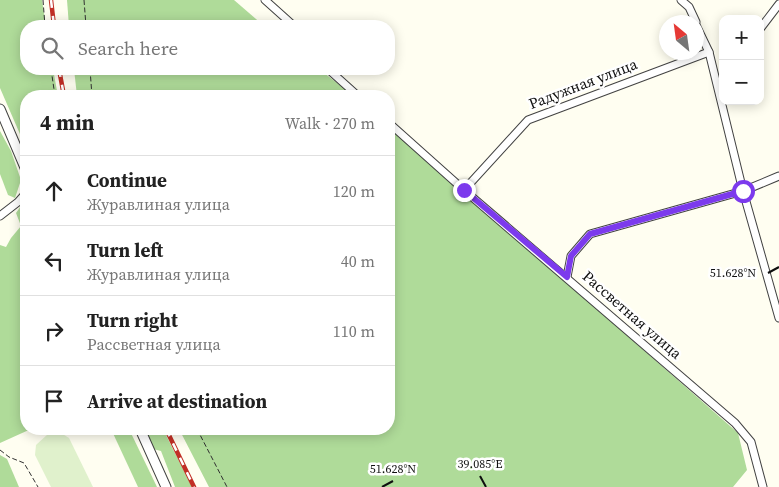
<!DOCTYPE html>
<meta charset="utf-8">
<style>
body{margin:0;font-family:"Source Serif 4",serif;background:#f6f6f6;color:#222}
.controls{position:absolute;right:15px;top:15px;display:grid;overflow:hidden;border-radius:10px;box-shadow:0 2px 12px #0003}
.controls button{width:45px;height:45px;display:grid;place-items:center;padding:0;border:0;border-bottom:1px solid #e0e0e0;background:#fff;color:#222;font:25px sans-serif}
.compass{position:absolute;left:659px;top:15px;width:45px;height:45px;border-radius:50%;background:#fff;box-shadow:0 2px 12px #0003;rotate:331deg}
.stop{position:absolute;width:15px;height:15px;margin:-11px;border:4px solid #7c3aed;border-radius:50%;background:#fff}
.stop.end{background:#7c3aed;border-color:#fff;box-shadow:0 1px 5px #0008}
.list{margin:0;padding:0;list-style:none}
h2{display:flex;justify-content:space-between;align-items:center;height:65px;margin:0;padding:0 20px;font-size:21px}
h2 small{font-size:16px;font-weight:400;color:#767676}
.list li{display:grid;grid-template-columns:32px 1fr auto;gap:15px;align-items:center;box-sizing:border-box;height:70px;padding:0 20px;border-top:1px solid #e0e0e0}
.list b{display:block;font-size:19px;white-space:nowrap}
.list p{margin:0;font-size:16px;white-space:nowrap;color:#767676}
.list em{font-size:16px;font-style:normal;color:#767676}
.icon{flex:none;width:28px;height:28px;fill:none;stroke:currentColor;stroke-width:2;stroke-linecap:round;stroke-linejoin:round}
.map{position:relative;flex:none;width:779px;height:487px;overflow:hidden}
.search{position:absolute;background:#fff;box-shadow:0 2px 12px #0003;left:20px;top:20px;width:375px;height:55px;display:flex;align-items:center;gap:12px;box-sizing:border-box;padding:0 18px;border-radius:20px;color:#767676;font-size:19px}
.panel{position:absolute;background:#fff;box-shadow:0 2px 12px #0003;left:20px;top:90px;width:375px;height:345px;border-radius:20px}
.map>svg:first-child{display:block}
</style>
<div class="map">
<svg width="779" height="487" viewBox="0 0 779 487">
<rect width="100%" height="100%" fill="#fffef1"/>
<g fill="#afdb99">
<polygon points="0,0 42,0 46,26 26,26 26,69 53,69 58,96 26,96 26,148 0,88"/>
<polygon points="67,0 234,0 264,26 69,26"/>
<polygon points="74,69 319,69 354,96 77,96"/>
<polygon points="389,126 738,433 747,470 733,487 209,487 179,429 389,429"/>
<polygon points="0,131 11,151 21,180 15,198 8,195 0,174"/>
<polygon points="25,200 26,200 26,429 31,429 0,443 0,245 6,247 11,238 21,226 16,213"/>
<polygon points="111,429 129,429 157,487 138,487"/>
<polygon points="145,429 163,429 192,487 175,487 161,451 153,449 144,430"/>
<polygon points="0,455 7,459 19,487 0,487"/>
</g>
<polygon fill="#e0f1cc" points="61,433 69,438 93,487 51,487 35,455 36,445 48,434"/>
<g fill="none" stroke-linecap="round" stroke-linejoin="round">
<g stroke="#424242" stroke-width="9">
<g id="minor">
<polyline points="265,0 294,26"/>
<polyline points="681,0 689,7 696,22"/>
<polyline points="696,25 709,52 743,191 779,318"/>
<polyline points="760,29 779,4"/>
<polyline points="328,69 358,96"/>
<polyline points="389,123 464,190 735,423 751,442 763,487"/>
<polyline points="464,190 528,120 709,52"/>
<polyline points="0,216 18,202 26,193"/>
<polyline points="567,277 571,256 590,234 743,191 779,176"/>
</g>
</g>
<g stroke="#424242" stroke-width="11">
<g id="tertiary">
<polyline points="0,109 26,170"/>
<polyline points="140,429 166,487"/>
</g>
</g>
<g stroke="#313131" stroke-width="1" stroke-dasharray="5 2.5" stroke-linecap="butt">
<polyline points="43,0 45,26"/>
<polyline points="84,0 86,26"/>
<polyline points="51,69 55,96"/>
<polyline points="90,69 92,96"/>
<polyline points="197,429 227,487"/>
<polyline points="0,450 9,457 24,463 38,487"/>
</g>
<use href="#minor" stroke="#fff" stroke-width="7"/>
<use href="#tertiary" stroke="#fff" stroke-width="9"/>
<g stroke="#c12f25" stroke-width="4.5">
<g id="rail">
<polyline points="51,0 54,26"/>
<polyline points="59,69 64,96"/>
<polyline points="166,429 194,487"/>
</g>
</g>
<use href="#rail" stroke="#fff" stroke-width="2.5" stroke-dasharray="8" stroke-linecap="butt"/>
</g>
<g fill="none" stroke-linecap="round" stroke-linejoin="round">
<polyline stroke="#7c3aed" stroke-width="6" points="464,190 567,277 571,256 590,234 743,191"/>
</g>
<path fill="none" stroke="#0f0f0f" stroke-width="2" d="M768,273L779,267M480,476L486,487M382,487L393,481"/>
<g text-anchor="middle" stroke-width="5" stroke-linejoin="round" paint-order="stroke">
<g font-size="15" fill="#0f0f0f" stroke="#fff">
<text transform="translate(583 84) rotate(-21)" y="5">Радужная улица</text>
<text transform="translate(632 315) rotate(41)" y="5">Рассветная улица</text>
</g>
</g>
<g font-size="12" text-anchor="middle" fill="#0f0f0f" stroke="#fff" stroke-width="5" stroke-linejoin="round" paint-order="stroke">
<text x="733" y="277">51.628°N</text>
<text x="480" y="468">39.085°E</text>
<text x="393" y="473">51.628°N</text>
</g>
</svg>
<div class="controls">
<button>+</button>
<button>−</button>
</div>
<svg class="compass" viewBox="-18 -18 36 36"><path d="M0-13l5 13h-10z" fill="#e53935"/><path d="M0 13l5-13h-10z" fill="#767676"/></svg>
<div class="stop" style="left:743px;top:191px"></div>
<div class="stop end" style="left:464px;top:190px"></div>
<div class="search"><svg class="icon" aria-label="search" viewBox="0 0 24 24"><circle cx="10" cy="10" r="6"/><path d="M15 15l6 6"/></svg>Search here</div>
<section class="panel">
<h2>4 min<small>Walk · 270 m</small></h2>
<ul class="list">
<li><svg class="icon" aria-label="ahead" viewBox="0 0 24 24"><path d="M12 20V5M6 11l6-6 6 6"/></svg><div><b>Continue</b><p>Журавлиная улица</p></div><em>120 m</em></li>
<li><svg class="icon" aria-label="left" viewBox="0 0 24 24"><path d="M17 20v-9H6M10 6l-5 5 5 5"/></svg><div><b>Turn left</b><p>Журавлиная улица</p></div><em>40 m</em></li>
<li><svg class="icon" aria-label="right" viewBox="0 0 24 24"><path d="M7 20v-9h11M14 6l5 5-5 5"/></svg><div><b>Turn right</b><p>Рассветная улица</p></div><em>110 m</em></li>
<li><svg class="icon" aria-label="arrive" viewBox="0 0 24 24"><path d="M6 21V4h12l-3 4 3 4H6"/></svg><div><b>Arrive at destination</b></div></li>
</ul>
</section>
</div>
